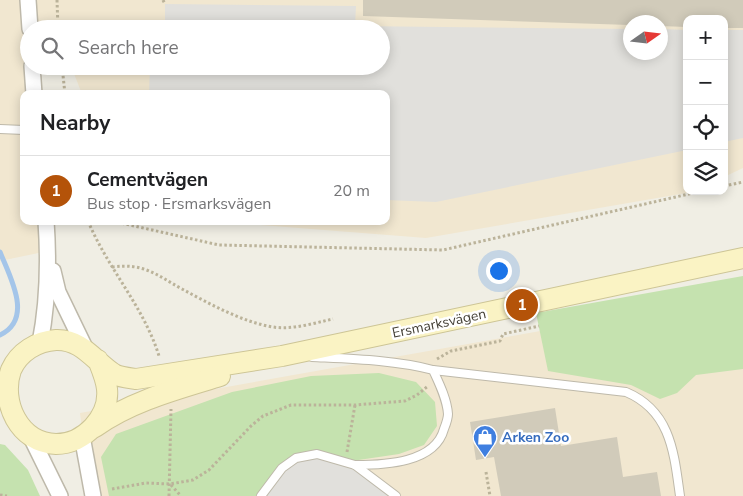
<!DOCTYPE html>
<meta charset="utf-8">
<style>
body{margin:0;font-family:"Nunito Sans",sans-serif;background:#f2f2f2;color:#202124}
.controls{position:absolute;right:15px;top:15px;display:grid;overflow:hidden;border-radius:10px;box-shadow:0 2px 12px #0003}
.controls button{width:45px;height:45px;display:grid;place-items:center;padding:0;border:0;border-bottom:1px solid #e0e0e0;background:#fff;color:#202124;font:25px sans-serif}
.compass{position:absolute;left:623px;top:15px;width:45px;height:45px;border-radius:50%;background:#fff;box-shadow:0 2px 12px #0003;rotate:76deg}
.you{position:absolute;left:498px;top:270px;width:18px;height:18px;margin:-12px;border:4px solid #fff;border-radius:50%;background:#1a73e8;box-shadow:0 0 0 8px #1a73e833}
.badge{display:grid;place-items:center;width:32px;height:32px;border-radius:50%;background:#b45309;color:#fff;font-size:16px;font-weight:700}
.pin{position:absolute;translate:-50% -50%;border:2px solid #fff;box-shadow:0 1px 5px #0006}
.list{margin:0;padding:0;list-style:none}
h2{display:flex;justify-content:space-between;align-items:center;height:65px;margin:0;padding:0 20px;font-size:21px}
h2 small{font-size:16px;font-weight:400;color:#757577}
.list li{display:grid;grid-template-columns:32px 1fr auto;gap:15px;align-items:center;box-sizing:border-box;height:70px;padding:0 20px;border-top:1px solid #e0e0e0}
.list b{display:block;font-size:19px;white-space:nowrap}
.list p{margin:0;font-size:16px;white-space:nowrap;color:#757577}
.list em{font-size:16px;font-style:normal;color:#757577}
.icon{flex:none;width:28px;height:28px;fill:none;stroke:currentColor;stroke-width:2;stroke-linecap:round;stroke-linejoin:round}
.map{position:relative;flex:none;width:743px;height:496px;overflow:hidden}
.search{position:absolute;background:#fff;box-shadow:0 2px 12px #0003;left:20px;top:20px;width:370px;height:55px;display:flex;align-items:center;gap:12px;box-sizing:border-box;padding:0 18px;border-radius:28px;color:#757577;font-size:19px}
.panel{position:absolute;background:#fff;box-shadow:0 2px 12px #0003;left:20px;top:90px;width:370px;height:135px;border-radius:10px}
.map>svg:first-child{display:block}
</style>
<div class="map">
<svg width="743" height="496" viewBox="0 0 743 496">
<rect width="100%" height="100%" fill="#f0eee4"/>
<g fill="#f1e7d0" fill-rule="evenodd">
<path d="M0,0H743V168L724,177V19H687V191H695L692,192L426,238L208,221H386V94H82L71,66H381V29H29V66L34,94H24V221H46L48,251L0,261ZM630,22H660V52H630Z"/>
<polygon points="743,295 743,496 91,496 80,413"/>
</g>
<g fill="#c5e2af">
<polygon points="743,276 743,369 696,375 677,393 660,399 631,385 548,371 536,313"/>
<polygon points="379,373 416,382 435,402 437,426 424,445 399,454 345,462 261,496 109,496 101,457 116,434 232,392 311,376"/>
<polygon points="0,444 5,445 28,470 40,496 0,496"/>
</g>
<g fill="#e1e0dc">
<polygon points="165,4 356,6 355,26 630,29 630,52 660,52 661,29 687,30 687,150 436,202 386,200 386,94 149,94 150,66 381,66 381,29 151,29 151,20 165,20"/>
<polygon points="724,30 743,30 743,138 724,142"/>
<polygon points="317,454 355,465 396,496 261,496 296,458"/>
</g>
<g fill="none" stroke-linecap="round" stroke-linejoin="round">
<path stroke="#a4c5e9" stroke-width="5" d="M0,252C10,277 34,319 0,335"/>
</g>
<g fill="#d1cbba">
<polygon points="363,0 743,0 743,28 724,28 724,19 687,19 687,27 660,26 660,22 630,22 630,25 363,16"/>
<polygon points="555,408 561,446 617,437 623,477 657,472 661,496 501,496 494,457 476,460 470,422"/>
</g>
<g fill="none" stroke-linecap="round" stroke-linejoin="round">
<g stroke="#beb9aa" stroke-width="10">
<g id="service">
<polyline points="0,129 24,130"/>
<path d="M312,357C352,359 394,360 433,370C439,383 447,399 448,414C448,418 446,424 444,429C435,463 385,465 355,465"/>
<path d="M433,370L626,392C671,411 674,453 680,496"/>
<polyline points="261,496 282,468 296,458 317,454 355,465 396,496"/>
</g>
</g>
<g stroke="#beb9aa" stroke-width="18">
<g id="minor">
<polyline points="28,0 30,29"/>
<polyline points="32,66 34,94"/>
<polyline points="53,271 58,292 86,350"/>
<path d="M40,343C48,302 49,263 46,221"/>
<polyline points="30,435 60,496"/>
<polyline points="82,436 93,496"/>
</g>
</g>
<g stroke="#cdc596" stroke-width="22">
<g id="secondary">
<path d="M98,360C102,370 106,379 107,389C110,417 84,444 56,444C19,443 0,402 11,370C19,352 37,341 56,340C82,339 94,361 114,374C119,377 129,378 136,379L282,356L743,258"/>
<path d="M95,427C131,401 178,389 220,376"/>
</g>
</g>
<g stroke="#bbb39a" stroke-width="3" stroke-dasharray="2.5 2.5" stroke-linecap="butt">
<polyline points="57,0 58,29"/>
<polyline points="163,0 165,4"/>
<polyline points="62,66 65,94"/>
<polyline points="724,186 743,182"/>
<path d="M88,221C108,269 144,307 159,356"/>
<polyline points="112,221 219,245 443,250 702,191"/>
<path d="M112,267C144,263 155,274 182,289C210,304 242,322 273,327C293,330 314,323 333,319"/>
<polyline points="437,359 451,351 500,341 503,334 539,326"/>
<polyline points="347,452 355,405"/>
<polyline points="486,472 490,496"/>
<polyline points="171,485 181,496"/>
<polyline points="112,489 146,483 170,484 193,480 209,470 251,426 263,416 291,405 355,405 405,401 417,395 428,386"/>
<polyline points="0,495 7,496"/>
<polyline points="169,496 171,409"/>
</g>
<use href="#service" stroke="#fff" stroke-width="8"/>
<use href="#minor" stroke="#fff" stroke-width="15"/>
<use href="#secondary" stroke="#faf3c4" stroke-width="20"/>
</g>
<defs>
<g id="shop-pin" transform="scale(1.25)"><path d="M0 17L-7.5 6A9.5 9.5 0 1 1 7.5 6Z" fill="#3f7fe0" stroke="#fff"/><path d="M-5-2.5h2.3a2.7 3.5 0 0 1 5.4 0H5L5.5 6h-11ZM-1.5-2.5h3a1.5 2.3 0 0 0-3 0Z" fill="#fff"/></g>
</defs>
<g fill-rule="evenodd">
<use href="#shop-pin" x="485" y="437"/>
</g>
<g text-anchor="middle" stroke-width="5" stroke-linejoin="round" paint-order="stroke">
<g font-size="14" fill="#423e34" stroke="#fff">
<text transform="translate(439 323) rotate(-12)" y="5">Ersmarksvägen</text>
</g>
<g font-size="14" font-weight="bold" fill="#366cbe" stroke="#fff" text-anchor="start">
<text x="502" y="442">Arken Zoo</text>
</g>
</g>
</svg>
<div class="controls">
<button>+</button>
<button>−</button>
<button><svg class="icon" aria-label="locate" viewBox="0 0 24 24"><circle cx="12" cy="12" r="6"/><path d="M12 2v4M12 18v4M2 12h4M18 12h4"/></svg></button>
<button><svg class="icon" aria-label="layers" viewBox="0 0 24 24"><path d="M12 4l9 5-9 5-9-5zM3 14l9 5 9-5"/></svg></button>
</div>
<svg class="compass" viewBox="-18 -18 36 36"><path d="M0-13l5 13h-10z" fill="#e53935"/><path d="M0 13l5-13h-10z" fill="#757577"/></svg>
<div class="you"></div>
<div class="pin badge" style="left:522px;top:305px">1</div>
<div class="search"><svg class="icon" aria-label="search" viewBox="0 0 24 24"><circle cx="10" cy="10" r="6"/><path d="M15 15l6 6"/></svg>Search here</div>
<section class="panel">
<h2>Nearby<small></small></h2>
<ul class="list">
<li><span class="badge">1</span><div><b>Cementvägen</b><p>Bus stop · Ersmarksvägen</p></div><em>20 m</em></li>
</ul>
</section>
</div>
